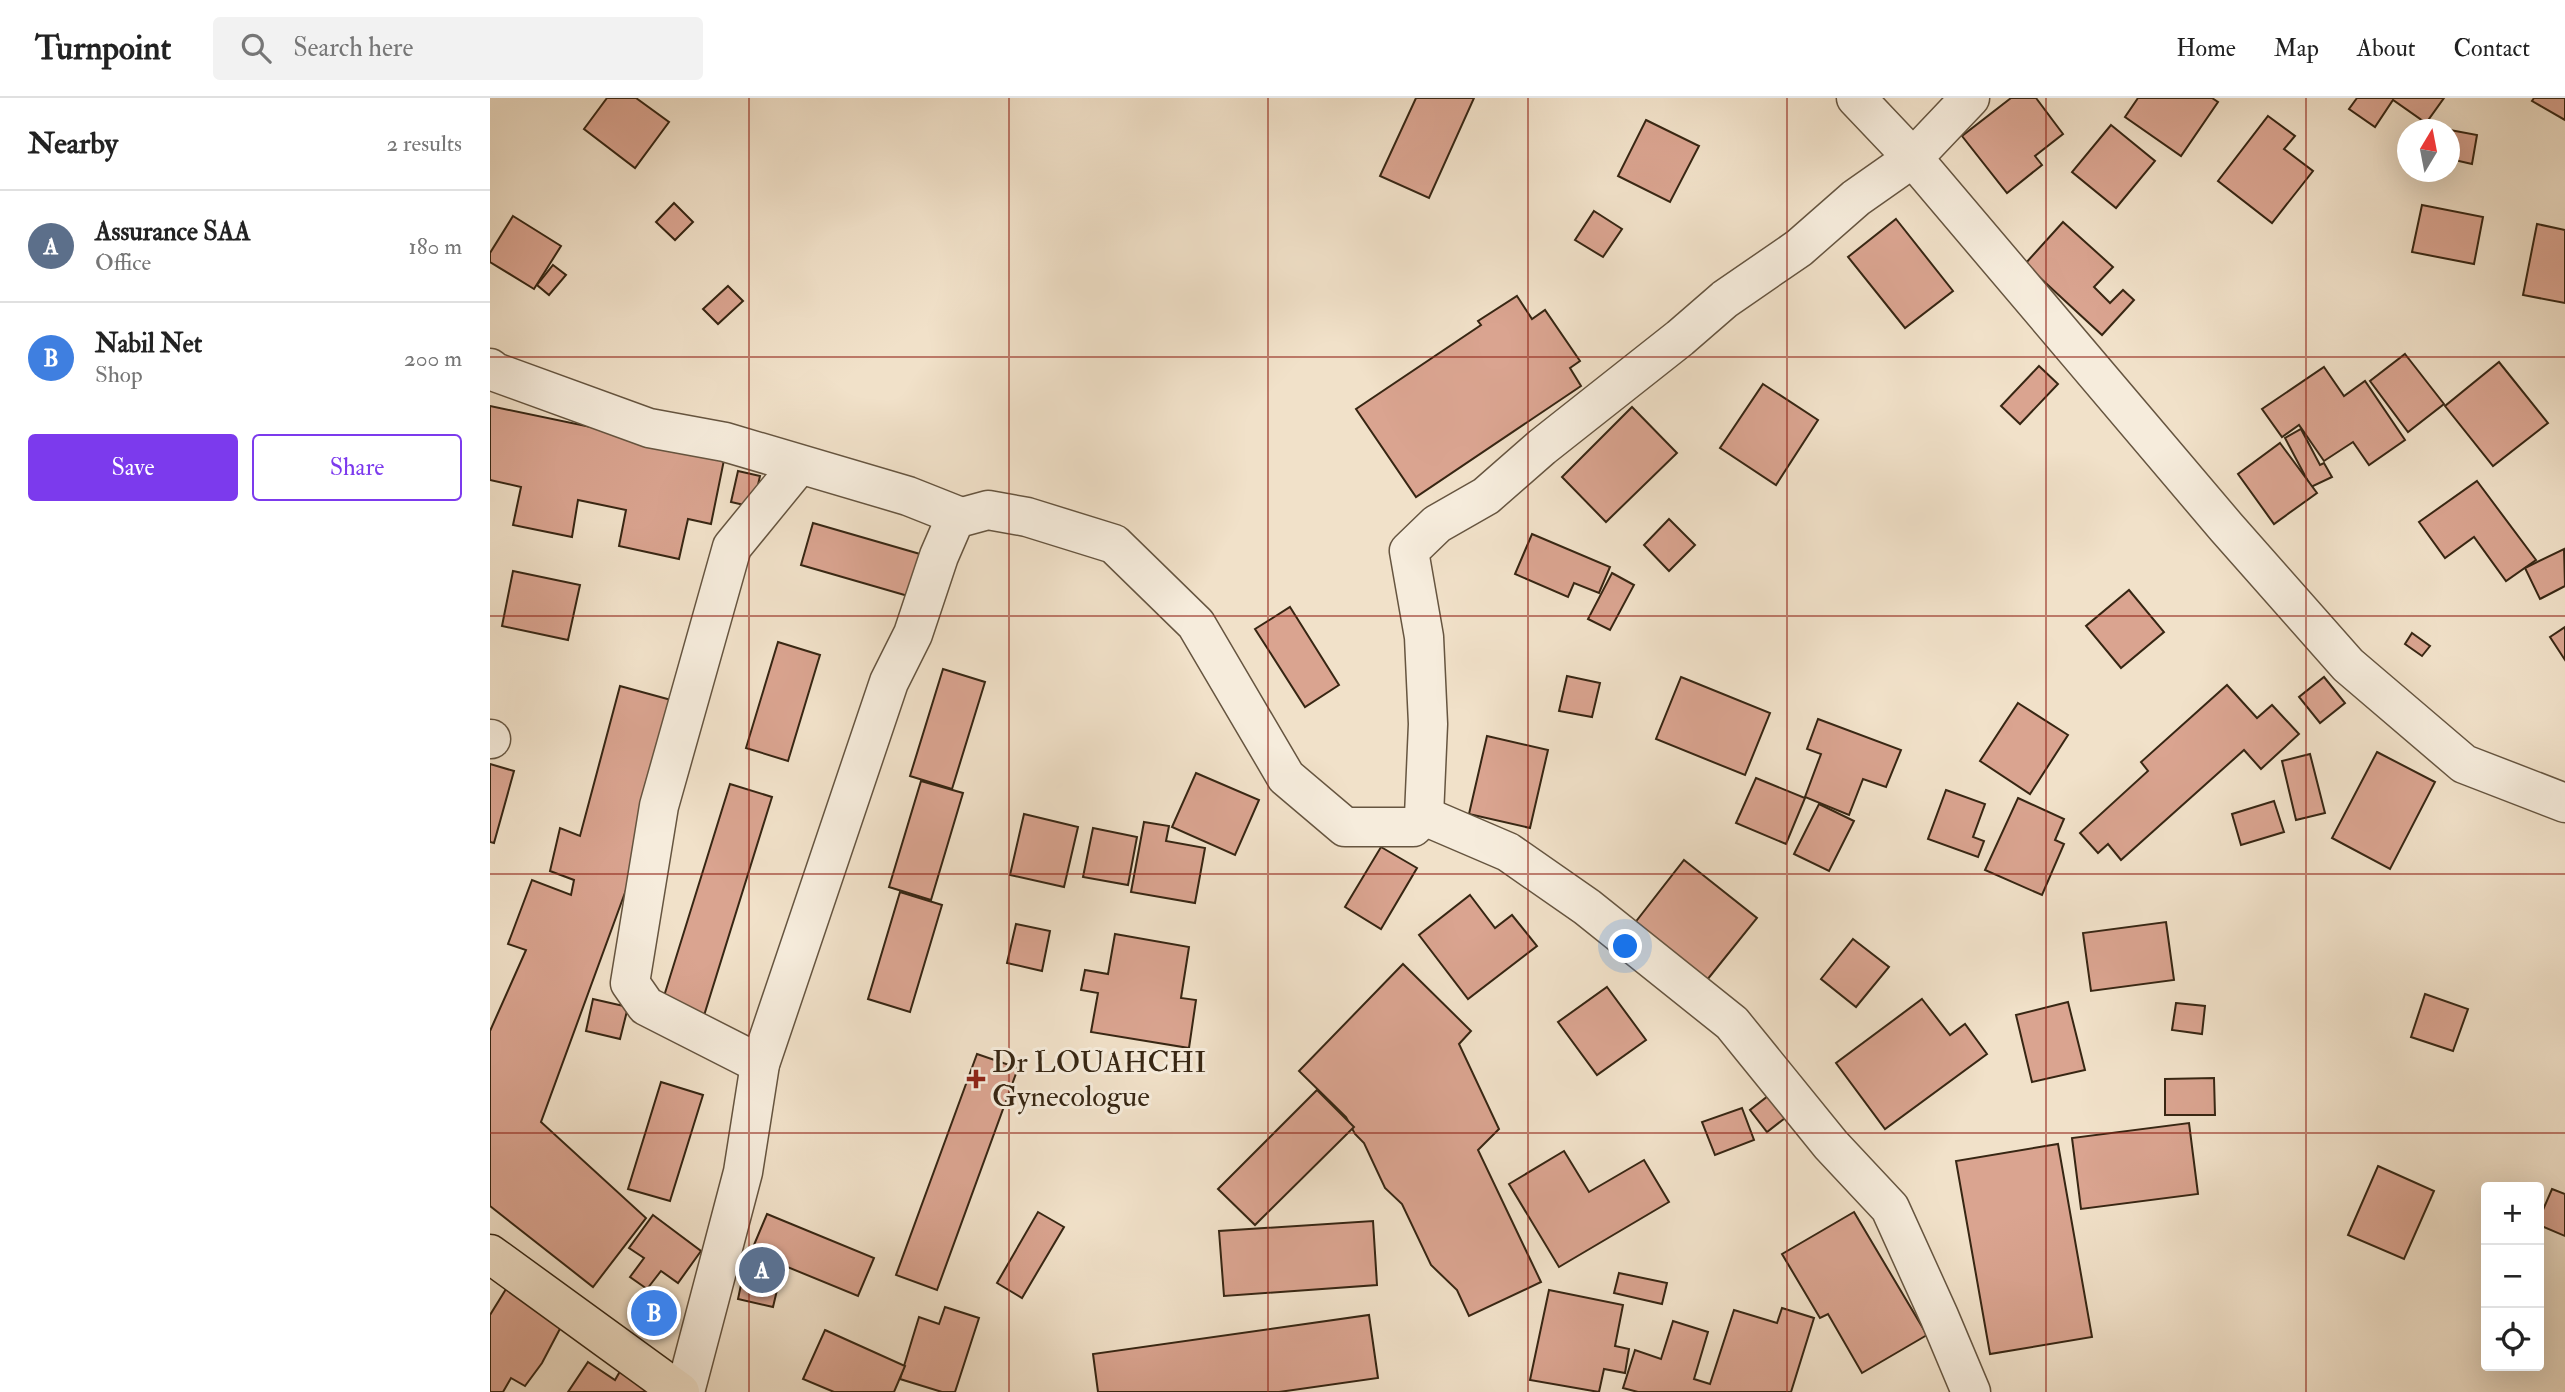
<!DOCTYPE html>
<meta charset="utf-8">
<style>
body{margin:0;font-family:"IM FELL Double Pica",serif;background:#f2f2f2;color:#222}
.controls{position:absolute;right:21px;bottom:21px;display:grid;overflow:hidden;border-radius:7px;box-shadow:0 7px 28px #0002}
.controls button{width:63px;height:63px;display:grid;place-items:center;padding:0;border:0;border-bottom:2px solid #e0e0e0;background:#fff;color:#222;font:35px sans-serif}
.compass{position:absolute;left:1907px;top:21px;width:63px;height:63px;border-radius:50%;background:#fff;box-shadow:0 7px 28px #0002;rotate:10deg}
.you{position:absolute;left:1136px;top:849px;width:24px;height:24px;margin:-18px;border:5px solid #fff;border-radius:50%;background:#1a73e8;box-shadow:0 0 0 10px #1a73e833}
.badge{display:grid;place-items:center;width:46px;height:46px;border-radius:50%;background:#7c3aed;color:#fff;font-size:23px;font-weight:700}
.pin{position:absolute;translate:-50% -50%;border:4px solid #fff;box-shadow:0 2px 7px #0006}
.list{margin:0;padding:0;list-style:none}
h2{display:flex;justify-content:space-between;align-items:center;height:91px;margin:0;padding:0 28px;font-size:30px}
h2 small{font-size:23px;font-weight:400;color:#767676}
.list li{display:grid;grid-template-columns:46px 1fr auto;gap:21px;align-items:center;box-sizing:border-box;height:112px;padding:0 28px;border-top:2px solid #e0e0e0}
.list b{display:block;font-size:26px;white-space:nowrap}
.list p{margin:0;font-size:23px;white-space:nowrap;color:#767676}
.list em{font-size:23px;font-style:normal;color:#767676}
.actions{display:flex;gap:14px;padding:21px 28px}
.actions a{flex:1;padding:16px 0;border:2px solid #7c3aed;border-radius:7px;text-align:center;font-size:24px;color:#7c3aed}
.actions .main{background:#7c3aed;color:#fff}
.icon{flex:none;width:38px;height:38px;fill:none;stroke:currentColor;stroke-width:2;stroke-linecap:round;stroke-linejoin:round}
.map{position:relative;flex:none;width:2075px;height:1294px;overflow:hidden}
header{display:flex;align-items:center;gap:42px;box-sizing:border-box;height:98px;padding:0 35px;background:#fff;border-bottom:2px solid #e0e0e0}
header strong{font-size:33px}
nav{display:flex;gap:38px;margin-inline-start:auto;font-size:24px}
.search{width:490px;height:63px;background:#f2f2f2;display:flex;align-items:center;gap:18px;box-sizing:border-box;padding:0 24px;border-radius:7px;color:#767676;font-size:26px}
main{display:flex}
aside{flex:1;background:#fff}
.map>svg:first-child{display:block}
</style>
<header>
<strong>Turnpoint</strong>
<div class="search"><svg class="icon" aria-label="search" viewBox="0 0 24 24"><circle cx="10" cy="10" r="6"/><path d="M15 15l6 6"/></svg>Search here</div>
<nav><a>Home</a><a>Map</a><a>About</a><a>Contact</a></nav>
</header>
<main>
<aside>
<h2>Nearby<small>2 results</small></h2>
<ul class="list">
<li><span class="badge" style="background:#5c6f8a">A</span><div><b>Assurance SAA</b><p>Office</p></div><em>180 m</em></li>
<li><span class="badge" style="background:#3f7fe0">B</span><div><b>Nabil Net</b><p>Shop</p></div><em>200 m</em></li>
</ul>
<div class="actions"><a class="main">Save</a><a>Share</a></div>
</aside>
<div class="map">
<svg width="2075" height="1294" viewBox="0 0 2075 1294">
<rect width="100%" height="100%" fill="#f1e1c9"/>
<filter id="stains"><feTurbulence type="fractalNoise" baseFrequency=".00286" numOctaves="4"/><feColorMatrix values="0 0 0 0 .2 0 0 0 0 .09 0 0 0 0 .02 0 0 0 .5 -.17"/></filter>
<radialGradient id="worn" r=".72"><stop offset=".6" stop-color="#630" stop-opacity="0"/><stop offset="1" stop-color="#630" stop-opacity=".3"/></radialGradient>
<g fill="#daa490" stroke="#372613" stroke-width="2">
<polygon points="117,0 146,0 179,24 145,70 94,31"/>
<polygon points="926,0 984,0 939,100 890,78"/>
<polygon points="1521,0 1546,0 1573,36 1545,58 1552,67 1517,95 1472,38"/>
<polygon points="1648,0 1722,0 1728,4 1691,58 1635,19"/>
<polygon points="1867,0 1954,0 1936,25 1903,2 1885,29 1859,11"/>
<polygon points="2044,0 2075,0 2075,22 2042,3"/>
<polygon points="1778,18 1805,38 1794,51 1823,73 1782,125 1728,83"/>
<polygon points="1156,22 1209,48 1180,104 1128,78"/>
<polygon points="1621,27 1665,63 1626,110 1582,74"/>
<polygon points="1960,32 1987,37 1982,66 1960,61"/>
<polygon points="184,105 203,124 185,142 166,124"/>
<polygon points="1932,107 1993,119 1984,166 1922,154"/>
<polygon points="1104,113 1132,131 1113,159 1085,142"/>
<polygon points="23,118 71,148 44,191 0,164 0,155"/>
<polygon points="1406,121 1463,193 1415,230 1358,159"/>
<polygon points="1573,124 1623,169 1604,189 1620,205 1633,192 1644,202 1612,237 1535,166"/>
<polygon points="2047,126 2075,132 2075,205 2033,197"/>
<polygon points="63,167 76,177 59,197 47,187"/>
<polygon points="238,188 253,203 228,226 213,211"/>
<polygon points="1027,198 1042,221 1055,212 1090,263 1080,270 1091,288 926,399 866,311 991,227 988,223"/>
<polygon points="1915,256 1954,306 1918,334 1880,283"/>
<polygon points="2009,264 2058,325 2003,368 1955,308"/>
<polygon points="1549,268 1568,286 1530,326 1511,308"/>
<polygon points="1834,269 1854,298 1875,283 1915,342 1879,367 1863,344 1834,363 1809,327 1792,339 1772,311"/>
<polygon points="1273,286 1328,322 1286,387 1230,350"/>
<polygon points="0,308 235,357 221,426 198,421 189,461 129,448 136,412 88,402 82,439 23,427 31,389 0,382"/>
<polygon points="1142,309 1187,355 1116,424 1072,379"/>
<polygon points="1811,331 1830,367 1834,365 1842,379 1821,389 1795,340"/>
<polygon points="1790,345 1827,395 1784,426 1748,376"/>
<polygon points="248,373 270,378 263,409 241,404"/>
<polygon points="1987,383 2046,462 2016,483 1984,439 1955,460 1929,424"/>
<polygon points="1179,421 1205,447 1179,473 1154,447"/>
<polygon points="323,425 430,456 418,498 311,467"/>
<polygon points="1042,436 1120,469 1109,495 1084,485 1078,499 1025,476"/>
<polygon points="2074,451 2075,488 2050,501 2035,470"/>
<polygon points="23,473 90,487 78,542 12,528"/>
<polygon points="1122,475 1144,487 1120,532 1098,521"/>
<polygon points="1639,492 1674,534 1631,570 1596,528"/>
<polygon points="800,509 849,587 815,609 765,531"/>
<polygon points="2075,529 2075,562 2060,539"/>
<polygon points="1922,535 1940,548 1932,558 1915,546"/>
<polygon points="288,544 330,557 298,663 256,650"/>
<polygon points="453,571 495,584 462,691 420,678"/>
<polygon points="1077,578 1110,585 1102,619 1069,613"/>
<polygon points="1191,579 1280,615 1255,677 1166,641"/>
<polygon points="1834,579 1855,605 1830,625 1809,599"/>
<polygon points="1737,587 1767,620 1782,607 1809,636 1771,671 1754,652 1631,762 1618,746 1608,755 1590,735 1658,673 1651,664"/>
<polygon points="130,588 192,605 140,781 51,1024 156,1120 103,1189 0,1108 0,933 36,852 18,846 42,782 81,797 84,782 60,773 70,730 90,738"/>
<polygon points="1528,605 1578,637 1540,696 1490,663"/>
<polygon points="1328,621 1411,652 1396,689 1373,681 1359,717 1315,699 1331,656 1317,651"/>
<polygon points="997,638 1058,652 1040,730 979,716"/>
<polygon points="1887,654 1945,684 1900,771 1842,740"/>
<polygon points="1820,656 1835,715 1806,722 1792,663"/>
<polygon points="0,666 24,673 4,745 0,744"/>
<polygon points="706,675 769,702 745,757 682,729"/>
<polygon points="1266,680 1315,700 1296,746 1246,725"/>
<polygon points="431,683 473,695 441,802 399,789"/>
<polygon points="240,686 282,699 212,924 170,911"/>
<polygon points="1456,692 1495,706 1483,739 1494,743 1488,759 1438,741"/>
<polygon points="1528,700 1574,721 1565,742 1574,746 1552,797 1495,772"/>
<polygon points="1784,703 1794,734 1751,747 1742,716"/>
<polygon points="1329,706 1364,723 1339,773 1304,756"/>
<polygon points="534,716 588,729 574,789 520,777"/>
<polygon points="654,724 679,728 676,743 715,750 705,805 641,794"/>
<polygon points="603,730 647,739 638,787 593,779"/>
<polygon points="891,749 927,770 891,831 855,809"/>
<polygon points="1194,762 1267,820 1217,882 1144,826"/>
<polygon points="410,794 452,807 420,914 378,901"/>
<polygon points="980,797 1005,830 1022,817 1047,848 978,901 929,837"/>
<polygon points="1676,824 1684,882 1601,893 1593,835"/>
<polygon points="526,826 560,833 552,873 517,865"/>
<polygon points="625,836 699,849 691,900 706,902 699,950 601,934 608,895 591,892 595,872 618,876"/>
<polygon points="1363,841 1399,869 1366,909 1331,881"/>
<polygon points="913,866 981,933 969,946 1009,1031 988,1052 1051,1184 979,1218 967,1192 941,1167 912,1106 895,1090 874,1045 865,1036 856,1019 809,973"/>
<polygon points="1117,889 1156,942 1107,977 1068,924"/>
<polygon points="1935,896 1978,911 1963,953 1921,939"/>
<polygon points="103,901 138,909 130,941 96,933"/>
<polygon points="1432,901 1460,937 1475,926 1497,956 1395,1031 1346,965"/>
<polygon points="1578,904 1595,972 1542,984 1526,917"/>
<polygon points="1686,905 1715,908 1712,936 1682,932"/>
<polygon points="487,956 528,970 447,1192 406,1177"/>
<polygon points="1724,980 1725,1017 1675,1017 1675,981"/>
<polygon points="171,984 213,997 180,1103 138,1091"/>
<polygon points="827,992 864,1029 765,1127 728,1091"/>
<polygon points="1278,998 1295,1020 1277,1034 1260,1012"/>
<polygon points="1252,1010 1264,1042 1225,1057 1212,1024"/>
<polygon points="1699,1025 1708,1096 1591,1111 1582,1040"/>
<polygon points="1568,1046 1602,1239 1500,1256 1466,1063"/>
<polygon points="1074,1053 1099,1094 1154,1062 1179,1104 1069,1169 1019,1086"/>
<polygon points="1888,1068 1944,1093 1914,1161 1858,1137"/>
<polygon points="2062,1091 2075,1096 2075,1138 2049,1127 2049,1121"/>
<polygon points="548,1114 574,1129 532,1200 507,1185"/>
<polygon points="1364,1114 1437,1237 1372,1275 1338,1216 1330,1220 1292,1156"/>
<polygon points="277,1116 384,1160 368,1198 261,1154"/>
<polygon points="163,1117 211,1153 188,1185 171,1173 157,1191 140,1179 154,1160 139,1150"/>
<polygon points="883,1123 887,1187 734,1198 729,1133"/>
<polygon points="256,1163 292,1171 283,1209 248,1201"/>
<polygon points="1129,1175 1177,1185 1172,1206 1124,1195"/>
<polygon points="16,1191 73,1225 52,1265 35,1288 21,1280 13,1294 0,1294 0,1217"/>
<polygon points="1059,1192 1133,1207 1125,1248 1139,1251 1135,1275 1114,1271 1109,1294 1040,1282"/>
<polygon points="455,1209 489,1220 465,1294 452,1294 410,1281 429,1219 449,1226"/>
<polygon points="1292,1210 1324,1220 1301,1294 1148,1294 1133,1290 1145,1252 1171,1261 1183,1223 1218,1234 1204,1281 1220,1286 1244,1212 1287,1225"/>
<polygon points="879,1217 888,1280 789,1294 608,1294 603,1256"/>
<polygon points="335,1232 415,1268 404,1294 344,1294 313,1281"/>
<polygon points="98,1264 125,1282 132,1270 165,1294 78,1294"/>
</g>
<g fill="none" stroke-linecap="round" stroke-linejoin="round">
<g stroke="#665540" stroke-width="41">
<g id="minor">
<polyline points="1480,0 1423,60 1736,429 1858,567 1974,666 2075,705"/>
<polyline points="0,270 5,274 159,330 235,344 418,398 471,419"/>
<polyline points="0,641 1,641"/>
<polyline points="934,718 1018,754 1097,809 1242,925 1341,1047 1400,1110 1449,1218 1481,1294"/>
<polyline points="270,966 156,908 140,885 169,708 242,449 309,367"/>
<polyline points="195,1294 253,1074 270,966 399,584 423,536 449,458 465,421 498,412 537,419 624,446 706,526 796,679 855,729 923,729 934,718 938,626 934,539 919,453 947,426 996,398 1052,349 1190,240 1235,201 1309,150 1366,100 1423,60 1366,0"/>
</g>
</g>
<g stroke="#372613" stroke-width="41">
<polyline id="primary" points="0,1156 190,1294"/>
</g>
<use href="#minor" stroke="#f6ecdc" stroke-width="38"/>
<use href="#primary" stroke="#f1e1c9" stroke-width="38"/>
</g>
<path fill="none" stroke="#8f2418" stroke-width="2" stroke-opacity="0.55" d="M259,0V1294M519,0V1294M778,0V1294M1038,0V1294M1297,0V1294M1556,0V1294M1816,0V1294M0,259H2075M0,518H2075M0,776H2075M0,1035H2075"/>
<path fill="#8f2418" stroke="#f6ecdc" stroke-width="2.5" d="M482.5 970.5h7v7h7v7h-7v7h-7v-7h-7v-7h7z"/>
<g text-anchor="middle" stroke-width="6" stroke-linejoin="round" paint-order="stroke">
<g font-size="30" fill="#372613" stroke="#f6ecdc" text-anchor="start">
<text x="502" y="974">Dr LOUAHCHI<tspan x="502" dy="34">Gynecologue</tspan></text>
</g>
</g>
<rect width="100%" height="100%" filter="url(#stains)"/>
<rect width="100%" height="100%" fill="url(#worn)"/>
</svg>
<div class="controls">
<button>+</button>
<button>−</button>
<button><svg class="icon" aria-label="locate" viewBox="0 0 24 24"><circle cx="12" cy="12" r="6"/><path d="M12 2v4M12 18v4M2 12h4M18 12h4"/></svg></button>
</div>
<svg class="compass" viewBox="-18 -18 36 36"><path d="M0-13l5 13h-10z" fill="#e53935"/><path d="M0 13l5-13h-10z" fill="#767676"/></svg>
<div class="you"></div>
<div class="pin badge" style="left:272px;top:1172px;background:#5c6f8a">A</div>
<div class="pin badge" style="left:164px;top:1215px;background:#3f7fe0">B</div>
</div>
</main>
